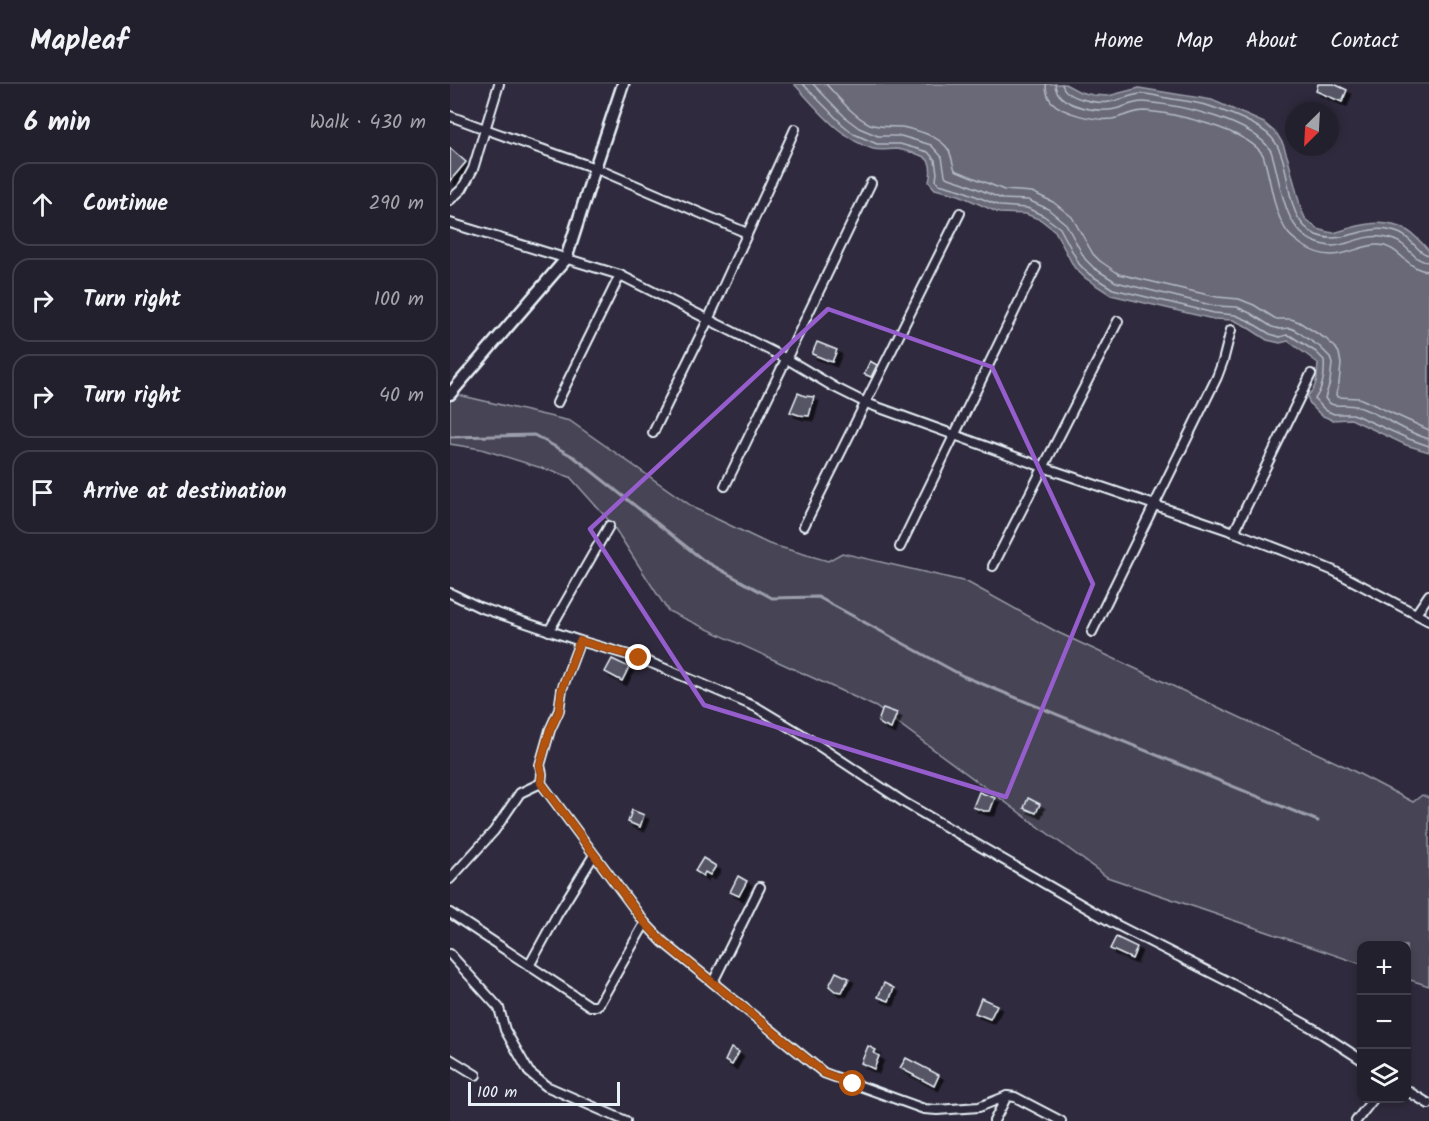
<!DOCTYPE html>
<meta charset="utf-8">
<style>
body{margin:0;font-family:Kalam,sans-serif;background:#2f2d3a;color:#f1f3f6}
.controls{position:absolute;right:18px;bottom:18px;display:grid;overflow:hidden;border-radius:12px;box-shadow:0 3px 9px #0003}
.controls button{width:54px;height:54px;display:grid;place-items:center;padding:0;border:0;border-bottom:2px solid #403e4a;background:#23202e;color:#f1f3f6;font:30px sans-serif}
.compass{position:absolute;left:835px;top:18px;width:54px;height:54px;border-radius:50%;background:#23202e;box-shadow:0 3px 9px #0003;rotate:204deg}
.scale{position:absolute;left:18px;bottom:15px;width:152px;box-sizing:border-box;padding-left:6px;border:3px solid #e8f1f8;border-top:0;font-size:16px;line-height:21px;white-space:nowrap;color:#e8f1f8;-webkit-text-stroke:4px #2f2a3d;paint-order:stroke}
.stop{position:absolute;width:18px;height:18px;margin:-14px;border:4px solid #b45309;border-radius:50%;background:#fff}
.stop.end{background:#b45309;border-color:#fff;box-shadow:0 2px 6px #0008}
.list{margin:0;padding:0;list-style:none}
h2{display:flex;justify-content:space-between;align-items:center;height:78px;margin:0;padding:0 24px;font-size:26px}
h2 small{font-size:20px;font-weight:400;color:#a3a3aa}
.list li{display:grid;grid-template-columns:39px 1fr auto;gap:18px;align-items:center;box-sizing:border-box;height:84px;margin:0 12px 12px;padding:0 12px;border:2px solid #403e4a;border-radius:18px}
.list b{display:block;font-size:22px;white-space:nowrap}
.list em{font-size:20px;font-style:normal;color:#a3a3aa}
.icon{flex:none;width:33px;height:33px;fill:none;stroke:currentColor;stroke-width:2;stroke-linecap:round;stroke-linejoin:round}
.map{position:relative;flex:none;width:979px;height:1037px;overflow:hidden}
header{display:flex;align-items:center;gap:36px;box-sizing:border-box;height:84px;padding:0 30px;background:#23202e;border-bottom:2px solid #403e4a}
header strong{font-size:28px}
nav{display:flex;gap:33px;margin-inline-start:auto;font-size:21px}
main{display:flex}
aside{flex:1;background:#23202e}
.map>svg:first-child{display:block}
</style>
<header>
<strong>Mapleaf</strong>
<nav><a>Home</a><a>Map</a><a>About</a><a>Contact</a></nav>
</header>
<main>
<aside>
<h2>6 min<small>Walk · 430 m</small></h2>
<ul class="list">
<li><svg class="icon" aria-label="ahead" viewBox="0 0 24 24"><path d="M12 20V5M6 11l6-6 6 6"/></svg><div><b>Continue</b></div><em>290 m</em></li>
<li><svg class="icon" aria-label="right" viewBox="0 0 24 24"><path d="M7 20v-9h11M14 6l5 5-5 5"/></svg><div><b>Turn right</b></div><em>100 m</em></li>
<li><svg class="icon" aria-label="right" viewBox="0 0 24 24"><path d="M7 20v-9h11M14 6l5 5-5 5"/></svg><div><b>Turn right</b></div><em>40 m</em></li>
<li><svg class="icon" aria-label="arrive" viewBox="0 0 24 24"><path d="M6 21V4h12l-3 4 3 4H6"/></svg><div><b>Arrive at destination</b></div></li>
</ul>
</aside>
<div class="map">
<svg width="979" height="1037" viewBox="0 0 979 1037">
<defs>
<filter id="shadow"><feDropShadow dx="4.5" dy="4.5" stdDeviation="0" flood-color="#0009"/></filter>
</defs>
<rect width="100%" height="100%" fill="#2f2a3d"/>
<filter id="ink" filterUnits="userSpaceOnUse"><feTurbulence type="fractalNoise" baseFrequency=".0167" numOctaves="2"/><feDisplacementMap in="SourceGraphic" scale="12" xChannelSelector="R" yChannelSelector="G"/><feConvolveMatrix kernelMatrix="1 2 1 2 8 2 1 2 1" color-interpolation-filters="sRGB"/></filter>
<g filter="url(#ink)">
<polygon fill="#464455" stroke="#979aa6" stroke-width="1.5" points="0,309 120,337 246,425 319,460 378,477 392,469 517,498 607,548 894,682 963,718 972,711 979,714 979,902 957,895 956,862 912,862 911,880 657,793 426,623 218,527 162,440 120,393 31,365 0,360"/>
<path fill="#696978" stroke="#9c9fab" stroke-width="1.5" d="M344,0H615L630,8L643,11L658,12L689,4L762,16L814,39L827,50L833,60L838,75L851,125L856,136L868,145L878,148L884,149C910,141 933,133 958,147C966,152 973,160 979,167V368L956,361L901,335L882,336L871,331L860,320L857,312C868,303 867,292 868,279L838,257L830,259L817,256L794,241L783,236L763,235L661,211L635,194L624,183L605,147L591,136L576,130L549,129L509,111L485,105L479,98C481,90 483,78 474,73C469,70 453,66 447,65C439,65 431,67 423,65C390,55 367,24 344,0Z"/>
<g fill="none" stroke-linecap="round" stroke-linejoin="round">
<g stroke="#b5bbc5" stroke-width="1.5">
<path d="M353,0L392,40L404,50L427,60H450L478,68L485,76L487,89L486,96L489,100L511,106L550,122L577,124L594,132L610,144L629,180L639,190L663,205L764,229L785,231L797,236L820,250L830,253L837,251L841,252L866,268L874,276C875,289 873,304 865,315L875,326L884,330H903L959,355L979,362"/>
<path d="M363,0L397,35L409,44L428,52H451L481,61L492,73L495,91L496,93L514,99L552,115L578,116L598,125L616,140L635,175L644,184L666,198L765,222L787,223L800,229L822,243L830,245L840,244L845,246L870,263L880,273L882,280L880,298L875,314C882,326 893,319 905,322C931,329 953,348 979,355"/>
<path d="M376,0C389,14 403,32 420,40C431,44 441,42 452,43C467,46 489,52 498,65C502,71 502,79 505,86L554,106L582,108L603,118L622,133L643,170L650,177L669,190L767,213L789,215L804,221L826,235H841L849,238L876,255L885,263L889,269L891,280L889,299L886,310L887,313L909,314L979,346"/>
<path d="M596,0C596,6 597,12 601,17C612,30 646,37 662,35C673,33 683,27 694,27C722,28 798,46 813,71C821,95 823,129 838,149C842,154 848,158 852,161C861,167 872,171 882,171C898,171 912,161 927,161C950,161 957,187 979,187"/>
<path d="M605,0C606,21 641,27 658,26C670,26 682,17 694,18C729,21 802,36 821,67C831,96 832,145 865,158C871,160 876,162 883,162C899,161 915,150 932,153C939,154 947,156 953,161C962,168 967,178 979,178"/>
<path d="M612,0C614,14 647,20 659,18C670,17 680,11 690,10C699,9 709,13 717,14C732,17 748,18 762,23C779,29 810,40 822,54C845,81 830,133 866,151C891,162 916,139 942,147C947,148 954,151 958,155C965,160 970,170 979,171"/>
</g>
<polyline stroke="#9c9fab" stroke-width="3" points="0,353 84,351 124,373 253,476 322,514 368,513 513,592 868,737"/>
</g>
<g fill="#575565" stroke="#e8f1f8" stroke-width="1.5" filter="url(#shadow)">
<polygon points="868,0 884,0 897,6 892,18 866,7"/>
<polygon points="0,64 16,78 0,97"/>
<polygon points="367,258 387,266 382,278 362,270"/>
<polygon points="420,277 427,281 421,293 414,290"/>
<polygon points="348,309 355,312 364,313 359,332 349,331 340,328"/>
<polygon points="162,575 179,583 172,597 155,588"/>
<polygon points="433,624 447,629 441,645 434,642 428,638"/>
<polygon points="529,708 545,714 540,727 534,727 523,723"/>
<polygon points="578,714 590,720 586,729 574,724"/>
<polygon points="182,726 194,731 190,743 178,738"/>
<polygon points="253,774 266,782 260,791 255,788 253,792 245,787"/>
<polygon points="288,792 297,797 289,812 280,808"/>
<polygon points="666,853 687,863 682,875 660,865"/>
<polygon points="386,888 399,894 392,908 385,907 379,902"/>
<polygon points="434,899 444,904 439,917 428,913"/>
<polygon points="531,914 547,921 540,935 525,929"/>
<polygon points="418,962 426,966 424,969 429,972 424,985 411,979"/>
<polygon points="281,964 289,968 282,981 275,977"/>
<polygon points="456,974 489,991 484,1002 450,984"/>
</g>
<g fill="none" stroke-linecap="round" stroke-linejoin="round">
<g stroke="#e8f1f8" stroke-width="12">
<g id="minor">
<polyline points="0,32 35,45 145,84 297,149"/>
<polyline points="0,116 12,105 23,85 49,0"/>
<polyline points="0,139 170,191 337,275 384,303 416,319 593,383 784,448 855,475 884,487 979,537"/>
<polyline points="107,319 170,191"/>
<polyline points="203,349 258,236 345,45"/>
<polyline points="275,402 421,99"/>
<polyline points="354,442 510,129"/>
<polyline points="784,448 861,290"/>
<polyline points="450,463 586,183"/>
<polyline points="543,482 668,237"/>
<polyline points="0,509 29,523 130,557 189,574 252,600 306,623 351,650 455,719 663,839 779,898 866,946 912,976"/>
<polyline points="966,530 979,511"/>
<polyline points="99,547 159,442"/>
<polyline points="642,548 767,293 773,277 781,246"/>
<polyline points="91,699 92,690 90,681 100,646 109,626 112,605 130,557"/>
<polyline points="0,795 44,747 70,709 91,699 195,839 213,858 374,989 474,1025 487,1026 529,1023 557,1012 565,1013 611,1037"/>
<polyline points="0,829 140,922 146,922 149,920 195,839"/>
<polyline points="0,870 49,924 55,946 79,988 96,1002 176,1037"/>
<polyline points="79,882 107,831 144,771"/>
<polyline points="263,898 310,803"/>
<polyline points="0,975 26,991"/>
<polyline points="956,1006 979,1020"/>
<polyline points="544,1037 557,1012"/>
<polyline points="906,1037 924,1014"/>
</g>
</g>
<g stroke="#e8f1f8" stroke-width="15">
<polyline id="tertiary" points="0,310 116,175 145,84 173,0"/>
</g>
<use href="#minor" stroke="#2f2a3d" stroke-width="8"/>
<use href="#tertiary" stroke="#2f2a3d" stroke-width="10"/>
</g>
</g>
<g fill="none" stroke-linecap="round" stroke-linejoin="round" filter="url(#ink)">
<polyline stroke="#b45309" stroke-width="8" points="189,574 130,557 112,605 109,627 100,646 90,681 92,690 91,699 195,839 213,858 374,989 403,1000"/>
</g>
<path fill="none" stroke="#965dcd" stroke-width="4.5" stroke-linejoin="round" d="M378,225L542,283L643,500L556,713L254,621L140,445Z"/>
</svg>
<div class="controls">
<button>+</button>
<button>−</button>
<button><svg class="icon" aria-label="layers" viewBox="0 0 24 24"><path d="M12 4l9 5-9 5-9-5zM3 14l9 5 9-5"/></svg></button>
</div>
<svg class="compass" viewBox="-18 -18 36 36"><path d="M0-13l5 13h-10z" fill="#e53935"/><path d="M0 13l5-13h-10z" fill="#a3a3aa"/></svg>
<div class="scale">100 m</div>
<div class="stop" style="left:403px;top:1000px"></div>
<div class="stop end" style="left:189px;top:574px"></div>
</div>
</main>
